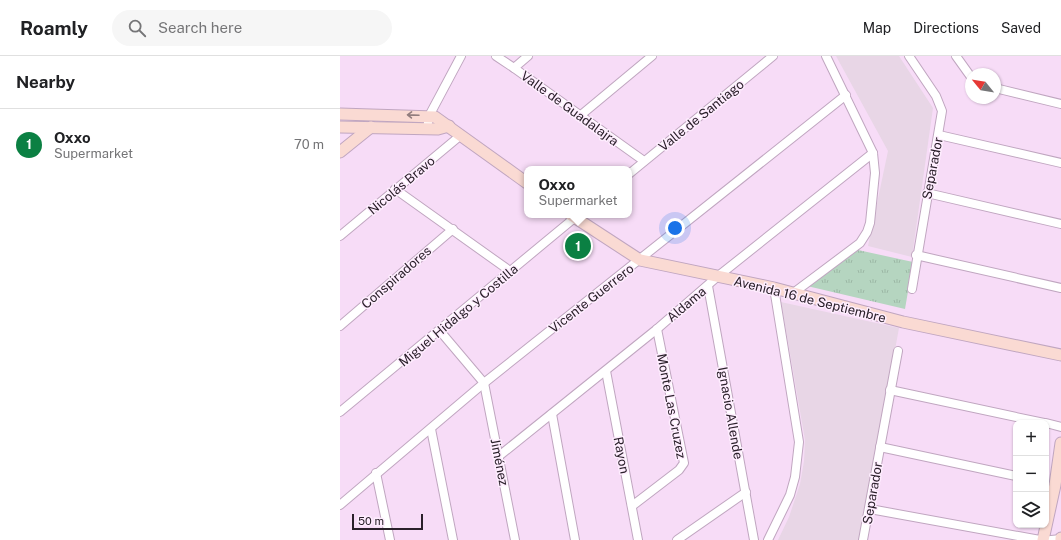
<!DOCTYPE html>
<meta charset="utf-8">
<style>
body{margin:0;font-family:"Public Sans",sans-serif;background:#f6f6f6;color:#202124}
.controls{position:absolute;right:12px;bottom:12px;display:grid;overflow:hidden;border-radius:8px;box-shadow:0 1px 3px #0004}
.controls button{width:36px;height:36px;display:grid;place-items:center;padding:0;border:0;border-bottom:1px solid #e0e0e0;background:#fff;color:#202124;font:20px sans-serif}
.compass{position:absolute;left:625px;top:12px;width:36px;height:36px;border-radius:50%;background:#fff;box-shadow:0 1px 3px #0004;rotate:300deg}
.scale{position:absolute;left:12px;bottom:10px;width:71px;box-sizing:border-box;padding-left:4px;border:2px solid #2a202a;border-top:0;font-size:11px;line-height:14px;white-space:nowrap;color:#2a202a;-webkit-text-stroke:3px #feedfe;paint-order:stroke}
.you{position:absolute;left:335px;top:172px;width:14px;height:14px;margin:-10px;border:3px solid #fff;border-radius:50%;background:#1a73e8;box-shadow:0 0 0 6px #1a73e833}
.badge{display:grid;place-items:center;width:26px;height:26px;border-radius:50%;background:#0b8043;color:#fff;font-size:13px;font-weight:700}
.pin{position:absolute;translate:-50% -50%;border:2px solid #fff;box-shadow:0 1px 4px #0006}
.popup{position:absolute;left:184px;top:110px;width:108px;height:52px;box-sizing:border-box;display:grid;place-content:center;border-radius:8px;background:#fff;filter:drop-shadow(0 1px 3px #0005);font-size:13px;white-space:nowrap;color:#757577}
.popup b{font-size:15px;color:#202124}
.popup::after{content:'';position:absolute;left:50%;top:100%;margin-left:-8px;border:8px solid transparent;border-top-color:#fff}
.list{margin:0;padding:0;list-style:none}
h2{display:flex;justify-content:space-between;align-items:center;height:52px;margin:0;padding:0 16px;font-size:17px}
h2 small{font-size:13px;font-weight:400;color:#757577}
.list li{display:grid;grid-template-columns:26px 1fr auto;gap:12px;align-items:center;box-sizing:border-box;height:72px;padding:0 16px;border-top:1px solid #e0e0e0}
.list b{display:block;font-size:15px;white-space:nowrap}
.list p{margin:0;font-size:13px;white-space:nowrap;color:#757577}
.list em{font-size:13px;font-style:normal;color:#757577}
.icon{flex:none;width:22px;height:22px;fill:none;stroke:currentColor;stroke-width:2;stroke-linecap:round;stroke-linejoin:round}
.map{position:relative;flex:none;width:721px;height:484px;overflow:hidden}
header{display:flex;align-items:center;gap:24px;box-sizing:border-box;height:56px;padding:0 20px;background:#fff;border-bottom:1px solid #e0e0e0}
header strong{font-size:19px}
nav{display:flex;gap:22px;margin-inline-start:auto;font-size:14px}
.search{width:280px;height:36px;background:#f6f6f6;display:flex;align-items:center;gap:10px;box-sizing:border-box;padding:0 14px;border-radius:22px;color:#757577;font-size:15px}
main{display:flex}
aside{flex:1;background:#fff}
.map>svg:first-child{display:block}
</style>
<header>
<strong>Roamly</strong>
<div class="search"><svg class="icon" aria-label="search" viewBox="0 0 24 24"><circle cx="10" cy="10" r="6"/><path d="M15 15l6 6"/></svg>Search here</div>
<nav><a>Map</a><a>Directions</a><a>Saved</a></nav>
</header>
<main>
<aside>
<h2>Nearby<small></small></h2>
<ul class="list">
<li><span class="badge">1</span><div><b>Oxxo</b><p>Supermarket</p></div><em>70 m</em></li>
</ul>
</aside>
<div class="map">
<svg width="721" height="484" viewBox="0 0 721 484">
<defs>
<pattern id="park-tufts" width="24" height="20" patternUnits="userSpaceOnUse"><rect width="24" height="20" fill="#b5d5c0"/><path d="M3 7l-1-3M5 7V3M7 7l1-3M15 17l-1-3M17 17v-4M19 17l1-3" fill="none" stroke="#9cb7a5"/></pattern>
</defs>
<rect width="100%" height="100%" fill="#f7dcf7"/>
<g fill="#e8d6e6">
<polygon points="496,0 559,0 593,52 572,201 528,190 548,95"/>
<polygon points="441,246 559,272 520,484 438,484 449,461 460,428 464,405 465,384"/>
</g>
<polygon fill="url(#park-tufts)" points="518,194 573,206 565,253 467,230"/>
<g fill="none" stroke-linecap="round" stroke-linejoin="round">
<g stroke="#c0a6c0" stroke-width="10">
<g id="street">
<polyline points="156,0 174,12 304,105"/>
<polyline points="569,0 596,40 602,55 572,233"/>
<polyline points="616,0 631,21"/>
<polyline points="174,12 188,0"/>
<polyline points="655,32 721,48"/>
<polyline points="241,59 312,0"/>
<polyline points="87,73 89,60 121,0"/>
<polyline points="599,79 721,107"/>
<polyline points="289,118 433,0"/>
<polyline points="55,133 170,215"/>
<polyline points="587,137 721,168"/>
<polyline points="0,180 121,79"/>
<polyline points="576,199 721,232"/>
<polyline points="368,230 414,484"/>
<polyline points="452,238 520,187 527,176 530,167 535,117 533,97 486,0"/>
<polyline points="0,270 113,173"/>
<polyline points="100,275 144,327 175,484"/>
<polyline points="266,315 298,484"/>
<polyline points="550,334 704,367"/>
<polyline points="0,356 238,159"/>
<polyline points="212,358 235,484"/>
<polyline points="706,367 721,371"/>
<polyline points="91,373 113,484"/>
<polyline points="540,391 676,420"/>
<polyline points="159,400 317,273 377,221 533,97"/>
<polyline points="36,417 50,484"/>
<polyline points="0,449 144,327 506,39"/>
<polyline points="292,450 339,414 344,407 317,273"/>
<polyline points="530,453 700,484"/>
<polyline points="337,484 406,436"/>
<polyline points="428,484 450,439 455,421 459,386 434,232"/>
<polyline points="523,484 558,295"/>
<polyline points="711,484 721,483"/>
</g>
</g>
<g stroke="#c0a6c0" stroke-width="13">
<g id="secondary">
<polyline points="0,58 95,61 187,127"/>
<polyline points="0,71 98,73 109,70"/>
<polyline points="0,96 31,71"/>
<polyline points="231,159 300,204 434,232 563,266 721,299"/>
<polyline points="703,484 715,429 721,387"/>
<polyline points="721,484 721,482"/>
</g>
</g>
<use href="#street" stroke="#fff" stroke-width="8"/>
<use href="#secondary" stroke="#fadad3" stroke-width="11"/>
</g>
<defs><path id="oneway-shaft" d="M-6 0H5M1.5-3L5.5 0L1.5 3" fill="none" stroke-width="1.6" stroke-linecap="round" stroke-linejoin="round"/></defs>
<use stroke="#927d7e" href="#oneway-shaft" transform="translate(73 59) rotate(-178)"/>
<g text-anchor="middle" stroke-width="3" stroke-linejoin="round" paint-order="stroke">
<g font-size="13" fill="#2a202a" stroke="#feedfe">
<text transform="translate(230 52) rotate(36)" y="5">Valle de Guadalajra</text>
<text transform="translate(361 59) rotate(-39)" y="5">Valle de Santiago</text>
<text transform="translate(592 112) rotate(-79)" y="5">Separador</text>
<text transform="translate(61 129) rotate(-40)" y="5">Nicolás Bravo</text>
<text transform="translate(56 221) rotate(-41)" y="5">Conspiradores</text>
<text transform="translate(251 242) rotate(-38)" y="5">Vicente Guerrero</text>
<text transform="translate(470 243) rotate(14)" y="5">Avenida 16 de Septiembre</text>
<text transform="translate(346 248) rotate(-40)" y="5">Aldama</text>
<text transform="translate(118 259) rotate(-40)" y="5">Miguel Hidalgo y Costilla</text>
<text transform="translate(332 350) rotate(79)" y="5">Monte Las Cruzez</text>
<text transform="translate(391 357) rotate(80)" y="5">Ignacio Allende</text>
<text transform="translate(282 399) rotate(79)" y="5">Rayon</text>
<text transform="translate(160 406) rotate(79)" y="5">Jiménez</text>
<text transform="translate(532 437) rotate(-80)" y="5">Separador</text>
</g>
</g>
</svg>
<div class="controls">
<button>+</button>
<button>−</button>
<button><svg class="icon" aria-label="layers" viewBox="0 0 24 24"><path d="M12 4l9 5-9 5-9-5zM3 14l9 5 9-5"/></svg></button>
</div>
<svg class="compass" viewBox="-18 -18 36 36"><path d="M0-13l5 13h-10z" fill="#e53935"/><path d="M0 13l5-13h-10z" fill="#757577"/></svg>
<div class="scale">50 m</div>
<div class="you"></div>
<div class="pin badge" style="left:238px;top:190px">1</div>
<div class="popup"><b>Oxxo</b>Supermarket</div>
</div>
</main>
